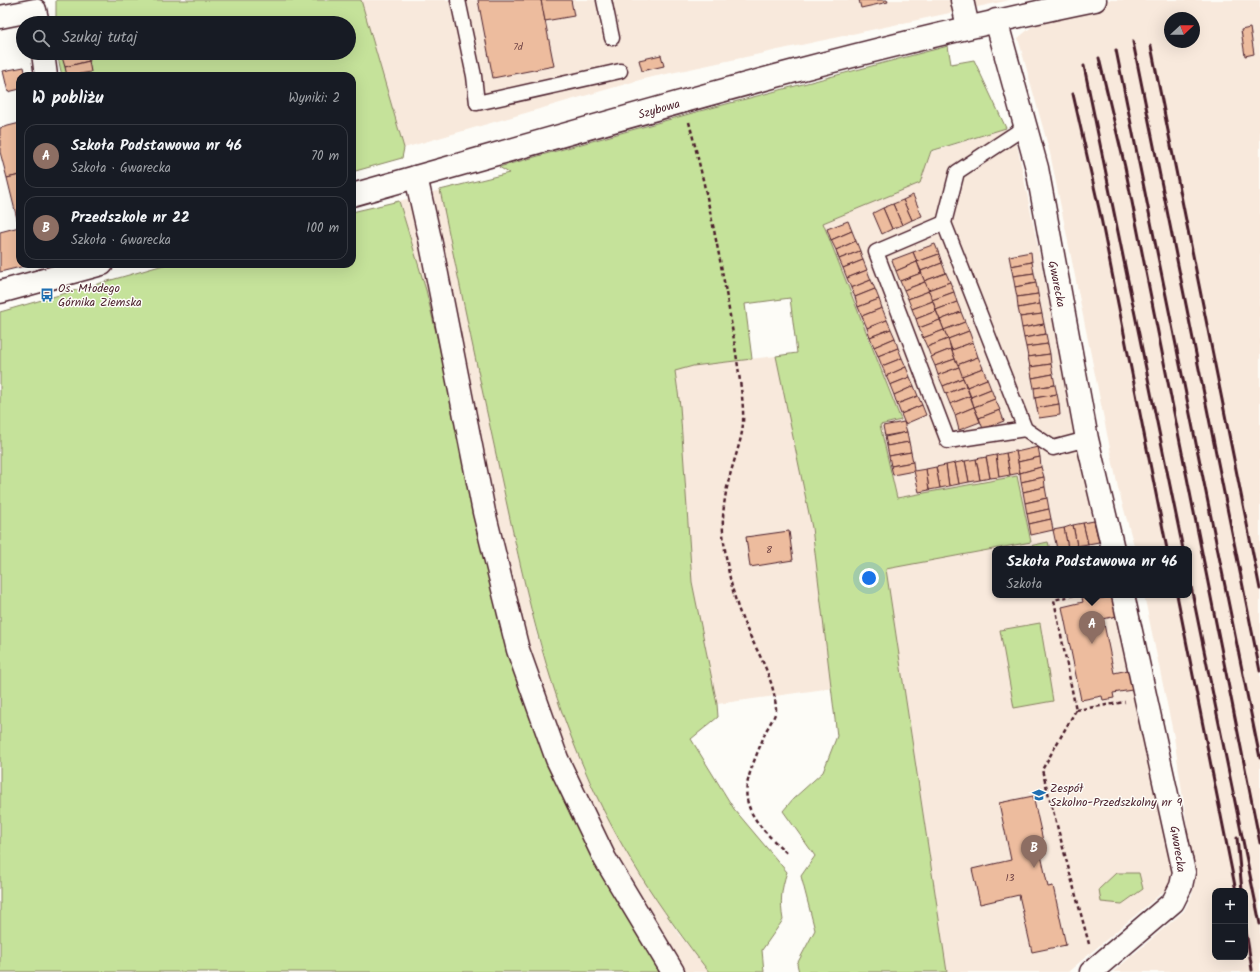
<!DOCTYPE html>
<html lang="pl">
<meta charset="utf-8">
<style>
body{margin:0;font-family:Kalam,sans-serif;background:#20242c;color:#f1f3f6}
.controls{position:absolute;right:12px;bottom:12px;display:grid;overflow:hidden;border-radius:8px;box-shadow:0 4px 16px #0002}
.controls button{width:36px;height:36px;display:grid;place-items:center;padding:0;border:0;border-bottom:1px solid #363941;background:#171b24;color:#f1f3f6;font:20px sans-serif}
.compass{position:absolute;left:1164px;top:12px;width:36px;height:36px;border-radius:50%;background:#171b24;box-shadow:0 4px 16px #0002;rotate:68deg}
.you{position:absolute;left:869px;top:578px;width:14px;height:14px;margin:-10px;border:3px solid #fff;border-radius:50%;background:#1a73e8;box-shadow:0 0 0 6px #1a73e833}
.badge{display:grid;place-items:center;width:26px;height:26px;border-radius:50%;background:#1a73e8;color:#fff;font-size:13px;font-weight:700}
.pin{position:absolute;translate:-50% -33px;filter:drop-shadow(0 1px 2px #0008)}
.pin::after{content:'';position:absolute;top:21px;width:14px;height:12px;background:inherit;clip-path:polygon(0 0,100% 0,50% 100%)}
.popup{position:absolute;left:992px;top:546px;width:200px;height:52px;box-sizing:border-box;display:grid;place-content:center;border-radius:8px;background:#171b24;filter:drop-shadow(0 1px 3px #0005);font-size:13px;white-space:nowrap;color:#9ea1a6}
.popup b{font-size:15px;color:#f1f3f6}
.popup::after{content:'';position:absolute;left:50%;top:100%;margin-left:-8px;border:8px solid transparent;border-top-color:#171b24}
.list{margin:0;padding:0;list-style:none}
h2{display:flex;justify-content:space-between;align-items:center;height:52px;margin:0;padding:0 16px;font-size:17px}
h2 small{font-size:13px;font-weight:400;color:#9ea1a6}
.list li{display:grid;grid-template-columns:26px 1fr auto;gap:12px;align-items:center;box-sizing:border-box;height:64px;margin:0 8px 8px;padding:0 8px;border:1px solid #363941;border-radius:12px}
.list b{display:block;font-size:15px;white-space:nowrap}
.list p{margin:0;font-size:13px;white-space:nowrap;color:#9ea1a6}
.list em{font-size:13px;font-style:normal;color:#9ea1a6}
.icon{flex:none;width:22px;height:22px;fill:none;stroke:currentColor;stroke-width:2;stroke-linecap:round;stroke-linejoin:round}
.map{position:relative;flex:none;width:1260px;height:972px;overflow:hidden}
.search{position:absolute;background:#171b24;box-shadow:0 4px 16px #0002;left:16px;top:16px;width:340px;height:44px;display:flex;align-items:center;gap:10px;box-sizing:border-box;padding:0 14px;border-radius:22px;color:#9ea1a6;font-size:15px}
.panel{position:absolute;background:#171b24;box-shadow:0 4px 16px #0002;left:16px;top:72px;width:340px;height:196px;border-radius:12px}
.map>svg:first-child{display:block}
</style>
<div class="map">
<svg width="1260" height="972" viewBox="0 0 1260 972">
<rect width="100%" height="100%" fill="#fdfcf7"/>
<filter id="ink" filterUnits="userSpaceOnUse"><feTurbulence type="fractalNoise" baseFrequency=".025" numOctaves="2"/><feDisplacementMap in="SourceGraphic" scale="8" xChannelSelector="R" yChannelSelector="G"/><feConvolveMatrix kernelMatrix="1 2 1 2 8 2 1 2 1" color-interpolation-filters="sRGB"/></filter>
<g filter="url(#ink)">
<g fill="#f8e9dc" fill-rule="evenodd">
<polygon points="361,0 1010,0 643,79 404,148"/>
<path d="M1036,0H1260V972H1113L1184,911L1192,895L1195,881L1174,737L1144,595H1189V549H1135L1118,488L1050,153L1018,38L1040,20ZM1170,18H1194V42H1170ZM1215,891H1245V957H1215Z"/>
<polygon points="1006,128 1014,139 1018,149 1099,549 995,549 995,595 1114,596 1173,864 1169,887 1068,972 947,972 886,569 1031,541 1017,476 897,499 880,424 901,420 823,223 920,183 931,152"/>
<polygon points="440,190 519,561 538,639 562,709 583,768 609,821 639,873 676,930 709,972 661,972 641,939 496,588 426,290 399,201"/>
<polygon points="776,356 812,528 832,688 717,704 692,582 680,406 675,370 693,366"/>
</g>
<g fill="#c5e29a" stroke="#888062">
<polygon points="56,0 361,0 404,148 402,158 352,172 352,76 62,76 57,53 349,53 349,23 56,23"/>
<path d="M948,46L951,64L974,60L1006,128L931,151L920,183L823,223L901,420L880,425L897,498L1017,476L1031,542L886,569L947,972H799L797,964L815,930L801,876L815,856L783,811L793,799L823,772L837,736L812,528L776,356L797,353L790,298L745,304L752,359L693,366L675,371L680,406L692,582L717,704L718,717L691,739L734,809L787,872C781,889 780,903 783,920L762,950L764,972H709C660,909 615,842 584,768C544,677 523,579 502,482C481,385 460,288 440,190L509,173L499,167L696,112Z"/>
<polygon points="399,201 426,290 496,588 516,661 661,972 0,972 0,312 167,264 352,264 352,212"/>
<polygon points="1048,542 1050,549 1016,549"/>
<polygon points="1040,623 1053,701 1014,708 1000,630"/>
<polygon points="1116,873 1139,873 1143,889 1122,904 1101,902 1099,889"/>
</g>
<g fill="#edbc9e" stroke="#4a1f2b">
<polygon points="478,0 541,0 554,66 493,78"/>
<polygon points="541,0 571,0 574,16 545,21"/>
<polygon points="859,0 887,0 888,2 861,8"/>
<polygon points="107,18 109,23 96,23 95,22"/>
<polygon points="1250,28 1254,54 1245,56 1241,30"/>
<polygon points="80,53 87,53 89,61 65,67 62,57"/>
<polygon points="661,55 664,66 642,71 639,60"/>
<polygon points="89,61 91,72 67,76 65,67"/>
<polygon points="24,67 26,76 20,76 20,89 8,92 3,71"/>
<polygon points="20,123 20,175 7,178 0,152 0,128"/>
<polygon points="20,175 20,226 19,227 7,178"/>
<polygon points="913,195 922,216 912,220 903,200"/>
<polygon points="903,200 912,220 902,225 893,204"/>
<polygon points="893,204 902,225 892,229 883,208"/>
<polygon points="883,208 892,229 882,234 873,213"/>
<polygon points="848,221 852,231 831,240 827,229"/>
<polygon points="19,227 20,264 33,264 0,272 0,232"/>
<polygon points="852,231 856,241 836,250 831,240"/>
<polygon points="856,241 860,251 839,259 836,250"/>
<polygon points="935,244 939,254 917,262 913,252"/>
<polygon points="860,251 863,260 843,268 839,259"/>
<polygon points="913,252 917,262 896,271 892,260"/>
<polygon points="1031,252 1032,262 1011,266 1009,256"/>
<polygon points="939,254 942,263 921,271 917,262"/>
<polygon points="863,260 867,270 847,278 843,268"/>
<polygon points="917,262 921,273 900,281 896,271"/>
<polygon points="1032,262 1034,273 1013,276 1011,266"/>
<polygon points="942,263 946,273 924,281 921,271"/>
<polygon points="867,270 871,280 851,288 847,278"/>
<polygon points="921,273 925,282 904,290 900,281"/>
<polygon points="946,273 950,282 928,290 924,281"/>
<polygon points="1034,273 1036,283 1015,287 1013,276"/>
<polygon points="871,280 875,289 855,297 851,288"/>
<polygon points="925,282 929,291 908,299 904,290"/>
<polygon points="950,282 954,292 932,300 928,290"/>
<polygon points="1036,283 1038,294 1017,297 1015,287"/>
<polygon points="875,289 879,299 858,307 855,297"/>
<polygon points="929,291 933,301 912,309 908,299"/>
<polygon points="954,292 957,302 936,310 932,300"/>
<polygon points="1038,294 1040,304 1018,308 1017,297"/>
<polygon points="879,299 882,308 862,316 858,307"/>
<polygon points="933,301 936,311 916,319 912,309"/>
<polygon points="957,302 961,312 940,320 936,310"/>
<polygon points="1040,304 1042,314 1020,317 1018,308"/>
<polygon points="882,308 887,320 867,328 862,316"/>
<polygon points="936,311 940,320 919,328 916,319"/>
<polygon points="961,312 965,322 944,330 940,320"/>
<polygon points="1042,314 1044,324 1022,328 1020,317"/>
<polygon points="887,320 891,329 870,337 867,328"/>
<polygon points="940,320 944,330 923,338 919,328"/>
<polygon points="965,322 969,331 948,339 944,330"/>
<polygon points="1044,324 1046,334 1024,338 1022,328"/>
<polygon points="891,329 895,338 874,347 870,337"/>
<polygon points="944,330 948,339 927,347 923,338"/>
<polygon points="969,331 973,342 952,350 948,339"/>
<polygon points="1046,334 1048,344 1026,347 1024,338"/>
<polygon points="895,338 898,348 878,356 874,347"/>
<polygon points="948,339 951,349 931,357 927,347"/>
<polygon points="973,342 978,357 957,365 952,350"/>
<polygon points="1048,344 1050,354 1028,357 1026,347"/>
<polygon points="898,348 902,358 882,366 878,356"/>
<polygon points="951,349 955,359 935,366 931,357"/>
<polygon points="1050,354 1051,364 1030,367 1028,357"/>
<polygon points="978,357 983,368 962,376 957,365"/>
<polygon points="902,358 906,367 886,376 882,366"/>
<polygon points="955,359 959,367 938,375 935,366"/>
<polygon points="1051,364 1053,374 1032,378 1030,367"/>
<polygon points="906,367 910,377 890,385 886,376"/>
<polygon points="959,367 963,378 943,386 938,375"/>
<polygon points="983,368 987,379 967,387 962,376"/>
<polygon points="1053,374 1055,385 1034,388 1032,378"/>
<polygon points="910,377 914,386 894,395 890,385"/>
<polygon points="963,378 966,386 946,394 943,386"/>
<polygon points="987,379 991,389 971,397 967,387"/>
<polygon points="1055,385 1057,394 1035,398 1034,388"/>
<polygon points="914,386 918,396 897,404 894,395"/>
<polygon points="966,386 970,396 950,404 946,394"/>
<polygon points="991,389 995,399 974,407 971,397"/>
<polygon points="1057,394 1059,404 1037,408 1035,398"/>
<polygon points="918,396 922,405 901,414 897,404"/>
<polygon points="970,396 974,407 955,415 950,404"/>
<polygon points="995,399 1000,410 979,418 974,407"/>
<polygon points="1059,404 1060,415 1039,418 1037,408"/>
<polygon points="922,405 926,415 905,424 901,414"/>
<polygon points="974,407 980,422 959,430 955,415"/>
<polygon points="1000,410 1004,421 983,429 979,418"/>
<polygon points="904,422 907,432 885,436 883,426"/>
<polygon points="907,432 909,442 887,446 885,437"/>
<polygon points="909,442 911,452 889,456 887,446"/>
<polygon points="1038,447 1040,457 1018,462 1016,452"/>
<polygon points="1016,451 1020,473 1010,475 1006,453"/>
<polygon points="911,452 913,462 891,466 889,456"/>
<polygon points="1006,453 1010,475 999,477 996,455"/>
<polygon points="996,455 999,477 990,478 986,457"/>
<polygon points="986,457 990,478 980,480 976,459"/>
<polygon points="1040,457 1041,467 1020,473 1018,462"/>
<polygon points="976,459 980,480 969,482 965,461"/>
<polygon points="965,461 969,482 959,484 955,463"/>
<polygon points="913,462 914,471 893,475 891,466"/>
<polygon points="955,463 959,484 949,486 946,465"/>
<polygon points="946,465 949,486 940,488 936,467"/>
<polygon points="936,467 940,488 929,490 926,469"/>
<polygon points="1041,467 1044,477 1021,482 1020,473"/>
<polygon points="926,469 929,490 919,492 914,471"/>
<polygon points="1044,477 1045,487 1023,492 1021,482"/>
<polygon points="1045,487 1047,498 1025,503 1023,492"/>
<polygon points="1047,498 1049,509 1027,514 1025,503"/>
<polygon points="1049,509 1051,519 1029,524 1027,514"/>
<polygon points="1051,519 1053,530 1031,535 1029,524"/>
<polygon points="1094,521 1099,542 1088,544 1083,523"/>
<polygon points="1083,523 1088,544 1077,546 1073,525"/>
<polygon points="1073,525 1077,546 1068,548 1064,528"/>
<polygon points="1064,528 1068,548 1057,549 1053,530"/>
<polygon points="789,531 793,560 750,567 746,537"/>
<polygon points="1093,596 1094,600 1113,596 1117,616 1103,619 1114,673 1128,670 1132,690 1113,693 1114,698 1103,700 1102,696 1081,700 1062,607 1083,602 1082,598"/>
<polygon points="1033,796 1046,854 1041,855 1048,887 1053,886 1066,945 1032,952 1019,895 980,904 972,869 1011,860 999,803"/>
</g>
<g fill="none" stroke-linecap="round" stroke-linejoin="round">
<g stroke="#4a1f2b" stroke-width="17">
<g id="service">
<polyline points="458,0 474,76 477,103 620,71"/>
<polyline points="604,0 612,38"/>
<polyline points="1027,128 1016,133 957,172 944,223 1025,429 1053,448 1087,439"/>
<polyline points="944,223 876,252 948,441 1025,429"/>
</g>
</g>
<g stroke="#4a1f2b" stroke-width="25">
<g id="minor">
<polyline points="962,0 968,27"/>
<polyline points="0,17 35,10 38,23"/>
<polyline points="996,20 1037,168 1087,439 1113,549"/>
<polyline points="43,53 46,76"/>
<polyline points="416,177 430,239 484,512 518,650 557,759 605,859 673,972"/>
<path d="M352,195C598,126 844,51 1095,0"/>
<polyline points="0,292 102,264"/>
<polyline points="1091,972 1173,902 1181,886 1184,872 1123,595"/>
</g>
</g>
<g stroke="#4a1f2b" stroke-width="2.5" stroke-dasharray="4 3" stroke-linecap="butt">
<path d="M689,122C712,212 730,304 742,396C743,408 744,420 742,432C739,448 733,463 729,479C724,498 721,523 724,542C727,567 732,592 741,616C753,646 774,674 776,709C776,716 768,726 765,733C759,750 750,768 747,785C742,814 769,836 788,854"/>
<polyline points="1074,595 1054,600 1076,710 1042,770 1089,944"/>
<polyline points="1076,710 1125,702"/>
</g>
<use href="#service" stroke="#fdfcf7" stroke-width="14"/>
<use href="#minor" stroke="#fdfcf7" stroke-width="22"/>
<g stroke="#4a1f2b" stroke-width="3">
<polyline points="1133,42 1260,671"/>
<polyline points="1151,46 1260,589"/>
<polyline points="1116,50 1260,758"/>
<polyline points="1099,58 1125,167 1260,843"/>
<polyline points="1084,66 1183,549"/>
<polyline points="1073,94 1100,213 1167,549"/>
<polyline points="1189,577 1260,924"/>
<polyline points="1177,595 1236,891"/>
<polyline points="1237,838 1242,891"/>
<polyline points="1245,924 1252,970"/>
</g>
</g>
</g>
<defs>
<g id="bus-bare" transform="scale(1.08)"><path d="M-5-6H5V4H4V6H2V4H-2V6H-4V4H-5ZM-3.5-4V0h7V-4ZM-3.5 1.2v1.5H-2V1.2ZM2 1.2v1.5H3.5V1.2Z" fill="#1f6fb2" stroke="#fdfcf7" stroke-width="2.5" paint-order="stroke"/></g>
<g id="school-bare" transform="scale(1.08)"><path d="M0-5L7-2L0 1L-7-2ZM-4 1L0 2.5L4 1V4Q0 6-4 4Z" fill="#1f6fb2" stroke="#fdfcf7" stroke-width="2.5" paint-order="stroke"/></g>
</defs>
<g fill-rule="evenodd">
<use href="#bus-bare" x="47" y="295"/>
<use href="#school-bare" x="1039" y="795"/>
</g>
<g text-anchor="middle" stroke-width="3" stroke-linejoin="round" paint-order="stroke">
<g font-size="10" fill="#734648">
<text x="518" y="50">7d</text>
<text x="769" y="553">8</text>
<text x="1010" y="881">13</text>
</g>
<g font-size="12" fill="#4a1f2b" stroke="#fdfcf7">
<text transform="translate(659 109) rotate(-16)" y="4">Szybowa</text>
<text transform="translate(1057 284) rotate(79)" y="4">Gwarecka</text>
<text transform="translate(1178 849) rotate(81)" y="4">Gwarecka</text>
</g>
<g font-size="12" fill="#4a1f2b" stroke="#fdfcf7" text-anchor="start">
<text x="58" y="292">Os. Młodego<tspan x="58" dy="14">Górnika Ziemska</tspan></text>
<text x="1050" y="792">Zespół<tspan x="1050" dy="14">Szkolno-Przedszkolny nr 9</tspan></text>
</g>
</g>
</svg>
<div class="controls">
<button>+</button>
<button>−</button>
</div>
<svg class="compass" viewBox="-18 -18 36 36"><path d="M0-13l5 13h-10z" fill="#e53935"/><path d="M0 13l5-13h-10z" fill="#9ea1a6"/></svg>
<div class="you"></div>
<div class="pin badge" style="left:1092px;top:644px;background:#8d6e63">A</div>
<div class="popup"><b>Szkoła Podstawowa nr 46</b>Szkoła</div>
<div class="pin badge" style="left:1034px;top:868px;background:#8d6e63">B</div>
<div class="search"><svg class="icon" aria-label="search" viewBox="0 0 24 24"><circle cx="10" cy="10" r="6"/><path d="M15 15l6 6"/></svg>Szukaj tutaj</div>
<section class="panel">
<h2>W pobliżu<small>Wyniki: 2</small></h2>
<ul class="list">
<li><span class="badge" style="background:#8d6e63">A</span><div><b>Szkoła Podstawowa nr 46</b><p>Szkoła · Gwarecka</p></div><em>70 m</em></li>
<li><span class="badge" style="background:#8d6e63">B</span><div><b>Przedszkole nr 22</b><p>Szkoła · Gwarecka</p></div><em>100 m</em></li>
</ul>
</section>
</div>
